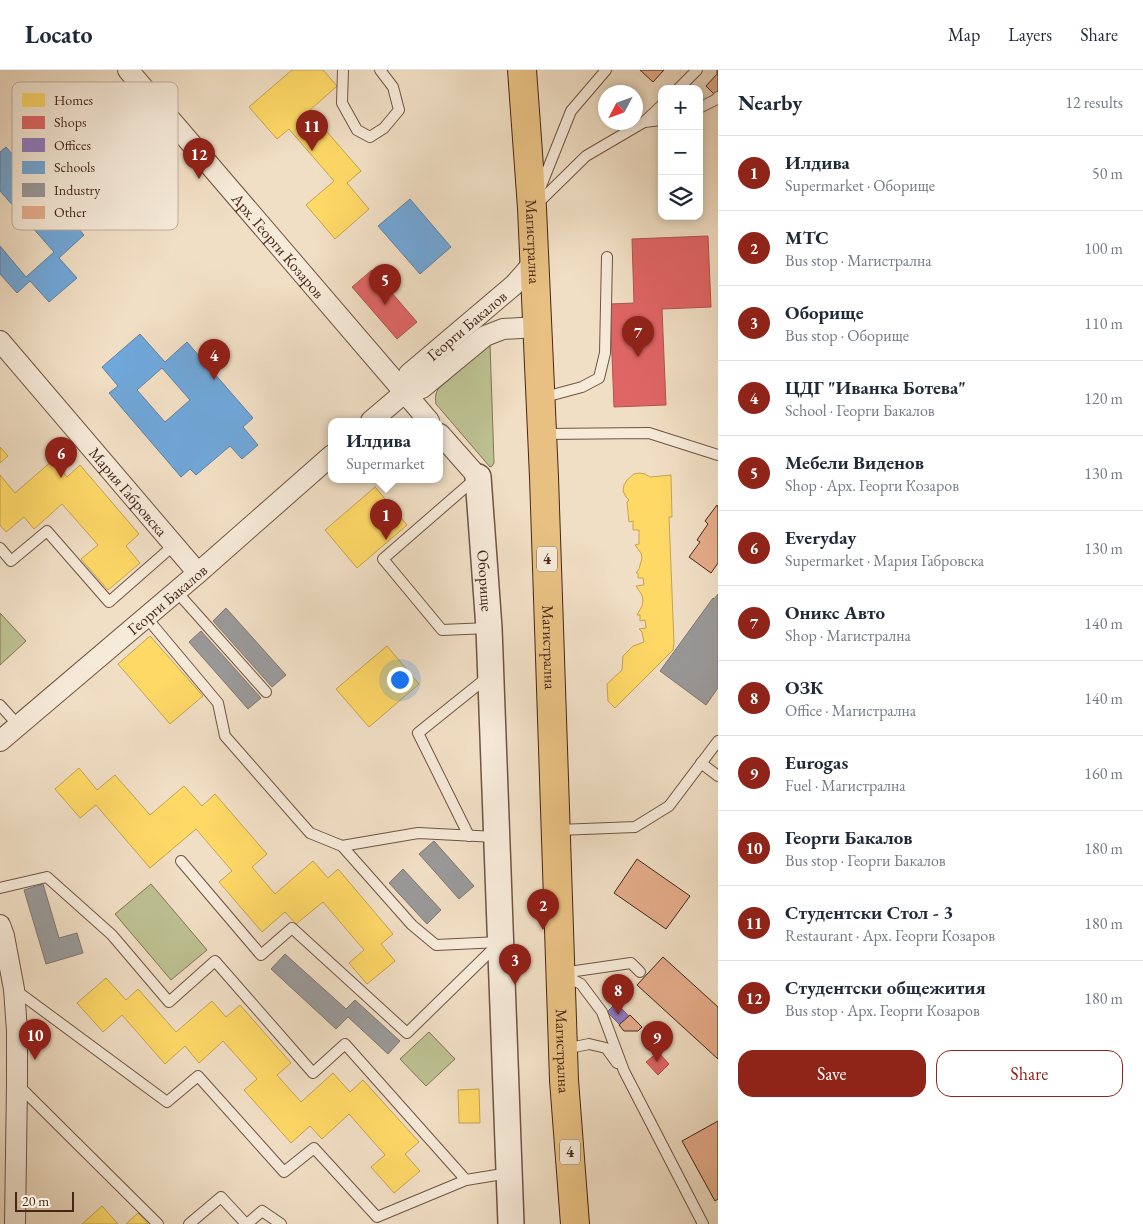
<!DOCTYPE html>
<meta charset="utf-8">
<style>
body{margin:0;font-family:"EB Garamond",serif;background:#f6f6f7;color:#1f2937}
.controls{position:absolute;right:15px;top:15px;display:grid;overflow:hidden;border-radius:10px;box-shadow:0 2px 8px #0003}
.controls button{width:45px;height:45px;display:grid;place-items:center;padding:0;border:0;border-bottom:1px solid #e0e1e3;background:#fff;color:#1f2937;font:25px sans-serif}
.compass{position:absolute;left:598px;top:15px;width:45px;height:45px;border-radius:50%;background:#fff;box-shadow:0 2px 8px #0003;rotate:229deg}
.scale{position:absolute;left:15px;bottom:12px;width:59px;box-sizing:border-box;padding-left:5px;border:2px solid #452618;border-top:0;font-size:14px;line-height:18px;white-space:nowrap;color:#452618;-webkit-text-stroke:4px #f6ead9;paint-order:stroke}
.you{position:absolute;left:399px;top:609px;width:18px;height:18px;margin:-12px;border:4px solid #fff;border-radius:50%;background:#1a73e8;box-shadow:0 0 0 8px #1a73e833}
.badge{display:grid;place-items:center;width:32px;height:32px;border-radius:50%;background:#8f2418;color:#fff;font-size:16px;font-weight:700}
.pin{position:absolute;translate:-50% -41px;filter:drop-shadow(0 1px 2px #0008)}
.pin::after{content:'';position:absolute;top:26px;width:18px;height:15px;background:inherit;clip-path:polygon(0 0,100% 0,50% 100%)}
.popup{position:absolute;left:328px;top:348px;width:115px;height:65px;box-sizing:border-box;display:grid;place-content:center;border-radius:10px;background:#fff;filter:drop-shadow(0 1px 4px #0005);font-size:16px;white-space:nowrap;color:#747a83}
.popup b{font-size:19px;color:#1f2937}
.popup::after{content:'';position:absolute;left:50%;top:100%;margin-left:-10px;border:10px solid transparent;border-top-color:#fff}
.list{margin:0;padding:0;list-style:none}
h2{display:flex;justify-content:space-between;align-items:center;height:65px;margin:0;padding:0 20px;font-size:21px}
h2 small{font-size:16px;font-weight:400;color:#747a83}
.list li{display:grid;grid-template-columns:32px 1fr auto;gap:15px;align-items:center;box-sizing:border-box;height:75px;padding:0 20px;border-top:1px solid #e0e1e3}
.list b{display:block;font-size:19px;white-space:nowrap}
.list p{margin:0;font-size:16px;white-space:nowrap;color:#747a83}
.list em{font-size:16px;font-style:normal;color:#747a83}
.actions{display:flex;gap:10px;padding:15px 20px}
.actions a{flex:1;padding:11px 0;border:1px solid #8f2418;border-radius:15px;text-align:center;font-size:18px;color:#8f2418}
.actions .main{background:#8f2418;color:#fff}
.icon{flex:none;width:28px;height:28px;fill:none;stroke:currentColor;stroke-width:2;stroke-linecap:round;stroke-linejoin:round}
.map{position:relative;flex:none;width:718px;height:1154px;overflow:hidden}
header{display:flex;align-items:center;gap:30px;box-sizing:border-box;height:70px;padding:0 25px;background:#fff;border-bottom:1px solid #e0e1e3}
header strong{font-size:24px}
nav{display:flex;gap:28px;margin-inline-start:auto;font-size:18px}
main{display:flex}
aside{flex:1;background:#fff}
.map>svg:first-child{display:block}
</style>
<header>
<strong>Locato</strong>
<nav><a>Map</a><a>Layers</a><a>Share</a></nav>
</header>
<main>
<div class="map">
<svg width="718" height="1154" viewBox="0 0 718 1154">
<rect width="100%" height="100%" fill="#f1dfc5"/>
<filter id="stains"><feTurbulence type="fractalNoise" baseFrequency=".004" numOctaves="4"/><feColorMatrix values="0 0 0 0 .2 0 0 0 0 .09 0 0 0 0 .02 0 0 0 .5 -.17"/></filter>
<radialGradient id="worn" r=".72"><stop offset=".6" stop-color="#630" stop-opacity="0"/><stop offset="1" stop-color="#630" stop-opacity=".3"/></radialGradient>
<g fill="#bdc192" stroke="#817455">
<path d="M490,274L494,393L492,396L490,397L436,334C435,329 435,325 438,319Z"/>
<polygon points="0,543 26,571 0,595"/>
<polygon points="151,814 207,880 171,910 115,844"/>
<polygon points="429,962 455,989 426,1016 400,989"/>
</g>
<g fill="#ffd966" stroke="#c7a34f">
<polygon points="292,0 323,0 337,16 309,41 361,101 347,113 369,139 335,169 306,135 334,111 289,59 277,69 249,37"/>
<polygon points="0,377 8,386 0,393"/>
<polygon points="53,390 67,407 80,395 139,464 126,476 140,493 108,520 81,489 98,475 62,434 34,459 24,447 6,462 0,455 0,405 15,423"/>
<polygon points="640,403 645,404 650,407 671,405 672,447 669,447 674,573 673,580 615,638 608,631 607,614 622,600 623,586 633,576 644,572 642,562 639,559 646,558 645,550 640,551 640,545 637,545 642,536 643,531 642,525 636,516 644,515 643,508 638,508 638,503 636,503 639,499 642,488 641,483 635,475 639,474 639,460 633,460 633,451 629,452 627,432 629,430 626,427 623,421 624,415 627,410 634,404"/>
<polygon points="375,417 407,455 357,498 325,460"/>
<polygon points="150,566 203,626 170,654 118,594"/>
<polygon points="387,576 419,614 369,657 336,619"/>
<polygon points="79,698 97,720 115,705 150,745 184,716 202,736 215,724 267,784 252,797 275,824 313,791 328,808 338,799 393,864 381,874 395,891 367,914 349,893 364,880 323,832 296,854 285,842 262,862 219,812 232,801 196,759 150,798 96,735 80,748 55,719"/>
<polygon points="106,908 126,930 138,919 176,962 212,931 226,947 240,935 291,993 277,1005 301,1032 333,1003 350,1022 363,1010 419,1072 405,1084 420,1101 394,1123 371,1097 385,1085 349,1044 322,1069 310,1056 291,1073 244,1020 257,1009 223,971 199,993 185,976 165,994 122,945 103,962 77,933"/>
<polygon points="479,1019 480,1053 459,1053 458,1020"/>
<polygon points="102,1136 118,1154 82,1154"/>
<polygon points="138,1143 148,1154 126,1154"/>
</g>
<g fill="#e06666" stroke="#b2534f">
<polygon points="708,166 711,237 662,239 666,335 614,337 610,234 634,233 632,169"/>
<polygon points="372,200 417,252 397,269 352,217"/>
<polygon points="658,982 669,994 658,1005 646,992"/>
</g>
<polygon fill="#8e7cc3" stroke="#786290" points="616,933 629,946 620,955 607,942"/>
<g fill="#6fa8dc" stroke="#6281a1" fill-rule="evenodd">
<polygon points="6,77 84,165 59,188 77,208 49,232 30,211 17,223 0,204 0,176 26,207 54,182 0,121 0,82"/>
<polygon points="410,129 451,177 420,204 378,156"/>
<path d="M140,264L165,292L187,272L253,348L243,357L258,375L242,389L230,376L196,405L190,399L181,407L109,323L118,316L102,297ZM162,298L190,330L165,352L137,320Z"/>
</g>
<g fill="#999" stroke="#807672">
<polygon points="718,524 718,618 706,635 660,601 713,528 714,529"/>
<polygon points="226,538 286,605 272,617 213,551"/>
<polygon points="201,561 261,628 248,639 189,572"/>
<polygon points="434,771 474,816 459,829 419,784"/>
<polygon points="403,799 441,840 427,854 389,813"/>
<polygon points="43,814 59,868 77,863 83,883 46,894 24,820"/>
<polygon points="285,884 346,939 355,930 400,971 388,984 348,947 336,959 271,899"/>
</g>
<g fill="#e6ad8b" stroke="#452618">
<polygon points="640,0 664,0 653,12"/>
<polygon points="717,0 718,0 718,28 706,16 717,4"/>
<polygon points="717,435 718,437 718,493 711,503 689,487 700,472 697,470 708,454 705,451"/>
<polygon points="637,789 690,826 666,859 614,823"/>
<polygon points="663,887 718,937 718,989 637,915"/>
<polygon points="630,945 642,957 638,961 624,961 619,955"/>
<polygon points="718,1051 718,1129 715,1131 682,1071"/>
</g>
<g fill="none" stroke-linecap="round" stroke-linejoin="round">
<g stroke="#705443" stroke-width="12">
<g id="service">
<polyline points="343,0 342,33 357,60 370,67 384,58 399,40 393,17 380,0"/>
<polyline points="678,19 697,0"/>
<polyline points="699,38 715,30 718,27"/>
<polyline points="644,52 662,50"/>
<polyline points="539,121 571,41 606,0"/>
<polyline points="535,136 586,86 644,52 662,35"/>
<polyline points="541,328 582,317 599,308 605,283 607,187"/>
<polyline points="543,364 649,363 718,385"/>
<polyline points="475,409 383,489 442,560 489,558"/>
<polyline points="0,478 11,491 47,461 109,532 174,475"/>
<polyline points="176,521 266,622"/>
<polyline points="146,547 218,633 225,666 310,763 342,776 418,763 496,767"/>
<polyline points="0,635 18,655"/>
<polyline points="701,693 718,706"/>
<polyline points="558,760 635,757 669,736 718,671"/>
<polyline points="469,766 418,663 489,606"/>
<polyline points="342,776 412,855 436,875 500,872"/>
<polyline points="181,791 261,885 292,858 407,963 498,874"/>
<polyline points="0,818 47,807 112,865 169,932 215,891 313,1003 345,974 466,1110 509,1103"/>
<polyline points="562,903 631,893 640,902"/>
<polyline points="564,905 581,914 602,942 624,1001 703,1154"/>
<polyline points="14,919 167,1032 198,1006 284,1102 314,1078 377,1147 466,1110"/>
<polyline points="565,979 589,974 606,978 617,993"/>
<polyline points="17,1014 158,1154"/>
<polyline points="189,1154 221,1127 246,1154"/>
<polyline points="247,1154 262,1141 281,1154"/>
</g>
</g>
<g stroke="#705443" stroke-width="22">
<g id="minor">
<path id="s1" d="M128,0L429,351"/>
<path id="s2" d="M0,271L198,503"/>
<path id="s3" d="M404,323L409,304L514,215L535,191"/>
<polyline points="371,351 404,323 422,318 485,266 503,259 538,257"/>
<polyline points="440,364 478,407"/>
<path id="s4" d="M0,671L198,503L332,385"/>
<polyline points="0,855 4,866 14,919 17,961 17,1014 15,1154"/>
</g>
</g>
<g stroke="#705443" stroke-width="28">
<g id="tertiary">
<path id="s5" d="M478,407L489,558L511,1154"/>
</g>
</g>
<g stroke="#452618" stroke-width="30">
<g id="primary">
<path id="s6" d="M522,0L532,138L544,407L564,1010L575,1154"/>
</g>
</g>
<use href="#service" stroke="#f6ead9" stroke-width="10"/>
<use href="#minor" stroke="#f6ead9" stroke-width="20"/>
<use href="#tertiary" stroke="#f6ead9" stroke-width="25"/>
<use href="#primary" stroke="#e8c082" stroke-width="28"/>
</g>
<g text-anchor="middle" stroke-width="5" stroke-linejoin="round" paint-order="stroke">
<g fill="#f6ead9" stroke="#7a6152" stroke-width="1">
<rect x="537" y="476.5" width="20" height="25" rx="4"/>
<rect x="560" y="1069.5" width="20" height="25" rx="4"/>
</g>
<g font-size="15" font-weight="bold" fill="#452618">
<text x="547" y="494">4</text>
<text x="570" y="1087">4</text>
</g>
<g font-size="16" fill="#452618" stroke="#f6ead9">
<text dy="6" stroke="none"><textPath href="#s6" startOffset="172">Магистрална</textPath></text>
<text dy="6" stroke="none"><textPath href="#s1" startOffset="231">Арх. Георги Козаров</textPath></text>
<text dy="6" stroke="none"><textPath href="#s3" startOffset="95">Георги Бакалов</textPath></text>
<text dy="6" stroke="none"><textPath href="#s2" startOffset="198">Мария Габровска</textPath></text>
<text dy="6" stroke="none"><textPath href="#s5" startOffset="104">Оборище</textPath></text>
<text dy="6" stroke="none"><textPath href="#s4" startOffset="219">Георги Бакалов</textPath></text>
<text dy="6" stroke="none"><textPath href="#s6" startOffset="578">Магистрална</textPath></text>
<text dy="6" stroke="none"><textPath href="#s6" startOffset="982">Магистрална</textPath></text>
</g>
</g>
<rect x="12" y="12" width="166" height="148" rx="8" fill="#f6ead9" stroke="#c1af9f" stroke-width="1"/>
<rect x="22" y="23" width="23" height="14" fill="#ffd966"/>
<rect x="22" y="46" width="23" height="13" fill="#e06666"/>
<rect x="22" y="68" width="23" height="14" fill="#8e7cc3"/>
<rect x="22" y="91" width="23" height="13" fill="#6fa8dc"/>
<rect x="22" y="113" width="23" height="14" fill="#999"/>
<rect x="22" y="136" width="23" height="13" fill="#e6ad8b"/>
<g font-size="14" fill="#452618">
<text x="54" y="35">Homes</text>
<text x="54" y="57">Shops</text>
<text x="54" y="80">Offices</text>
<text x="54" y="102">Schools</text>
<text x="54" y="125">Industry</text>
<text x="54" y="147">Other</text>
</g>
<rect width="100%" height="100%" filter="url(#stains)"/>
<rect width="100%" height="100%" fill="url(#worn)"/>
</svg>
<div class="controls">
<button>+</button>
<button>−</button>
<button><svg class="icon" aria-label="layers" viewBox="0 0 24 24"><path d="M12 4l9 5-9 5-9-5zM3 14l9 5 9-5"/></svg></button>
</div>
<svg class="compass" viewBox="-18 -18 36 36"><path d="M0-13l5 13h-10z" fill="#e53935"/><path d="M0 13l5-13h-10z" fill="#747a83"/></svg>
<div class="scale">20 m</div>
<div class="you"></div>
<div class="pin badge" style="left:386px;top:470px">1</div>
<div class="popup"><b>Илдива</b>Supermarket</div>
<div class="pin badge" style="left:543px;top:860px">2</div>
<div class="pin badge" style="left:515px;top:915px">3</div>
<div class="pin badge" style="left:214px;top:310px">4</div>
<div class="pin badge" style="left:385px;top:235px">5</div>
<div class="pin badge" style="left:61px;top:408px">6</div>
<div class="pin badge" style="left:638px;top:287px">7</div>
<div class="pin badge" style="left:618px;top:945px">8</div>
<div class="pin badge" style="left:657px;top:992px">9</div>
<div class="pin badge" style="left:35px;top:990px">10</div>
<div class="pin badge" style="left:312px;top:81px">11</div>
<div class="pin badge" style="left:199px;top:109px">12</div>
</div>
<aside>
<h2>Nearby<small>12 results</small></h2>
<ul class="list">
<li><span class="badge">1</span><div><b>Илдива</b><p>Supermarket · Оборище</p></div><em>50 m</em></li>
<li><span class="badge">2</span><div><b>МТС</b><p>Bus stop · Магистрална</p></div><em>100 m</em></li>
<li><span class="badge">3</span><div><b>Оборище</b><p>Bus stop · Оборище</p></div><em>110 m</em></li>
<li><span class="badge">4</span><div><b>ЦДГ &quot;Иванка Ботева&quot;</b><p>School · Георги Бакалов</p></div><em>120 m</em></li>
<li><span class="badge">5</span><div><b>Мебели Виденов</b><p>Shop · Арх. Георги Козаров</p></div><em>130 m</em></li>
<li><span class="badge">6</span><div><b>Everyday</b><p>Supermarket · Мария Габровска</p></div><em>130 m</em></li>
<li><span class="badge">7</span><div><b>Оникс Авто</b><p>Shop · Магистрална</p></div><em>140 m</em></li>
<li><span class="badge">8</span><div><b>ОЗК</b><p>Office · Магистрална</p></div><em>140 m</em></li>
<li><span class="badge">9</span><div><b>Eurogas</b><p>Fuel · Магистрална</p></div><em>160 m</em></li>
<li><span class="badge">10</span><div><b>Георги Бакалов</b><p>Bus stop · Георги Бакалов</p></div><em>180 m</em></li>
<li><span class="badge">11</span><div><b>Студентски Стол - 3</b><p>Restaurant · Арх. Георги Козаров</p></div><em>180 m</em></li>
<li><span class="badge">12</span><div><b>Студентски общежития</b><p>Bus stop · Арх. Георги Козаров</p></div><em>180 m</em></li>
</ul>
<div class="actions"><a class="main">Save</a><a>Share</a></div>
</aside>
</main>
